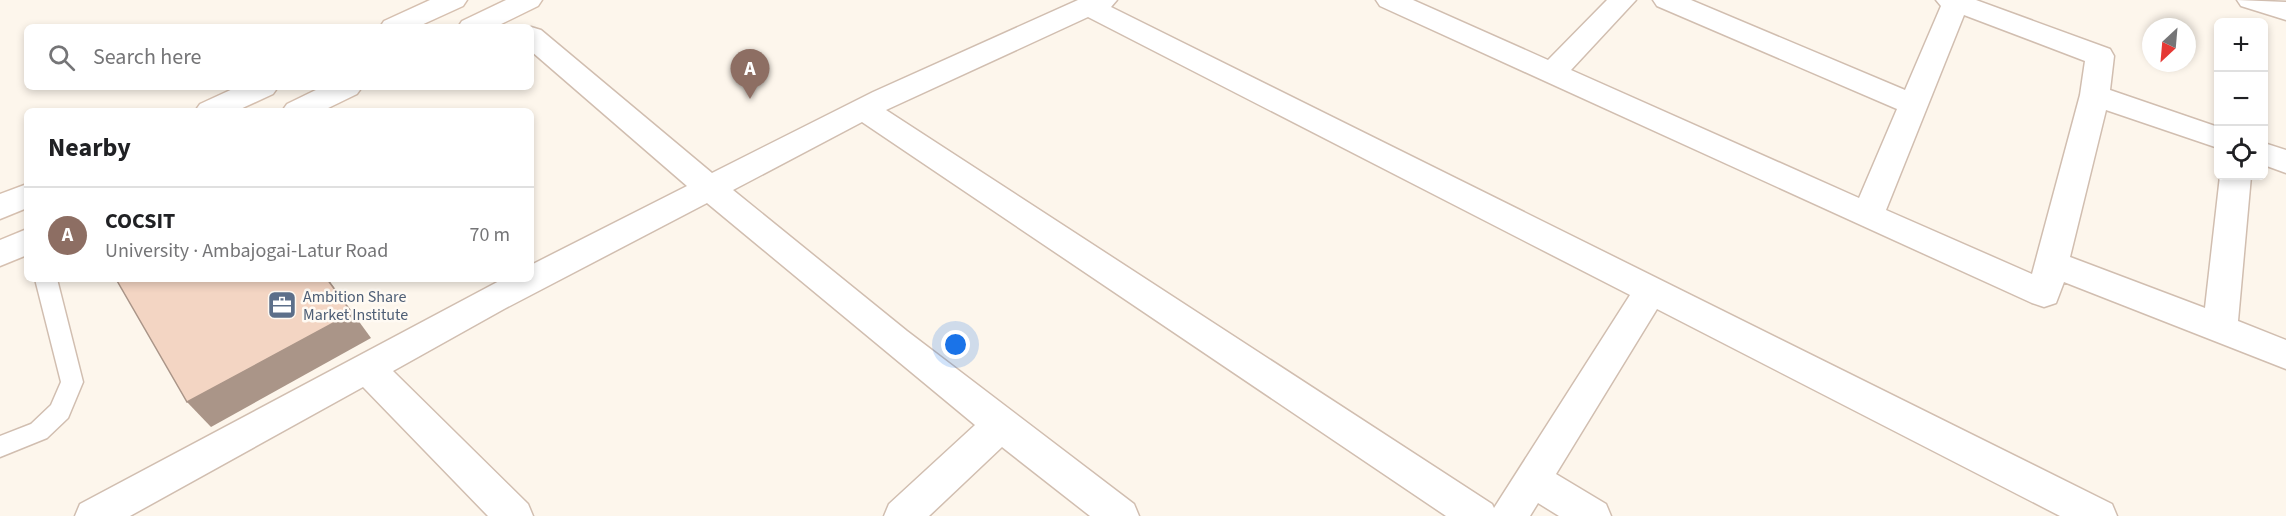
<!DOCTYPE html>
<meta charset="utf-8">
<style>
body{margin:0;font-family:"Source Sans 3",sans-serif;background:#f2f2f2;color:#202124}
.controls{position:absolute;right:18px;top:18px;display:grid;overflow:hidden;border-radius:9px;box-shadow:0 3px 9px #0003}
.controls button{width:54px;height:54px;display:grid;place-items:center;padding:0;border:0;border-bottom:2px solid #e0e0e0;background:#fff;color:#202124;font:30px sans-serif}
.compass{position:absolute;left:2142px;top:18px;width:54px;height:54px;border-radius:50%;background:#fff;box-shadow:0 3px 9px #0003;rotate:206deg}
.you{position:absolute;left:956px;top:345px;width:21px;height:21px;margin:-15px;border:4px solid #fff;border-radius:50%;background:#1a73e8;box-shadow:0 0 0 9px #1a73e833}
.badge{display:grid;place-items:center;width:39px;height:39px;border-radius:50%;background:#e76f51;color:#fff;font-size:20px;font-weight:700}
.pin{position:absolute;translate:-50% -50px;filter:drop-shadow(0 2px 3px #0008)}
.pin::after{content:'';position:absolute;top:32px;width:21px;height:18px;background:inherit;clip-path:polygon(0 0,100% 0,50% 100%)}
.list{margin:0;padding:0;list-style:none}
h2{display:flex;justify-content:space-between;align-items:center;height:78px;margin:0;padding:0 24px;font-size:26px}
h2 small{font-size:20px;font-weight:400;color:#757577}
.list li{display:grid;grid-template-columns:39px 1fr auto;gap:18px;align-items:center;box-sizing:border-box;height:96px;padding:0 24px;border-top:2px solid #e0e0e0}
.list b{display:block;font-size:22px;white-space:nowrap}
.list p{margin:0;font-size:20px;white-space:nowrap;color:#757577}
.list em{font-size:20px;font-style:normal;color:#757577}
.icon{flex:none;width:33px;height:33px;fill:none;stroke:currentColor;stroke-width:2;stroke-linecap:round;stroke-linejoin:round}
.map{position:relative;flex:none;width:2286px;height:516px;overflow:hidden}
.search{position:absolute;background:#fff;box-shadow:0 3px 9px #0003;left:24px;top:24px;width:510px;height:66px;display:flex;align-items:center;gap:15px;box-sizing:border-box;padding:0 21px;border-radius:9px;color:#757577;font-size:22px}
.panel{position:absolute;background:#fff;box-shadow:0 3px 9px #0003;left:24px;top:108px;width:510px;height:174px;border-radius:9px}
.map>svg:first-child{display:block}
</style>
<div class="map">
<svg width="2286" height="516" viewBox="0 0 2286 516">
<rect width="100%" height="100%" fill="#fdf6ec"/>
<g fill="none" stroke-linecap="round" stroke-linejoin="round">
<g stroke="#d1beb0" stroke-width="3">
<polygon id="service" points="35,279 57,279 83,382 68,418 47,438 0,457 0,436 31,424 51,405 61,382"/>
</g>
<g stroke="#d1beb0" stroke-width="3">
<g id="minor">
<path d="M1078,0H1117L1111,7L2112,504L2117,516H2060L1657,309L1556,474L1606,504L1611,516H1559L1538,503L1530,516H1446L862,122L733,190L907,331L1134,504L1139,516H1090L1002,447L929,516H884L889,504L975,425L707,203L504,309L393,371L528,504L533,516H488L363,387L130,516H75L80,504L503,279H531V265L687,186L531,51V27L541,30L712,173L873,92ZM1088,17L1630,295L1494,508L1492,504L886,110Z"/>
<path d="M1376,0H1413L1548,60L1607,0H1636L1571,70L1859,198L1897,109L1657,6L1653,0H1691L1905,90L1941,6L1936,0H1976L2110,49L2114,56L2110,90L2218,127V148L2106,110L2070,257L2205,308L2220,176H2251L2238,321L2286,340V369L2064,282L2056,303L2044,307L2032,303L1380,6ZM1964,15L2085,61L2080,95L2032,274L1886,210Z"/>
<polygon points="2237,0 2286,2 2286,20 2241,6"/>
<polygon points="2264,143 2286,150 2286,173 2264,165"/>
</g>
</g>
<g stroke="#d6c0b0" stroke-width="3">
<g id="secondary">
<polygon points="430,0 467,0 463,6 417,27 380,27 384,21"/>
<polygon points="506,0 542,0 538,6 495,27 458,27 462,21"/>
<polygon points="237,87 278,87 273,94 236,111 195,111 200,104"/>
<polygon points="322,87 362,87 357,94 322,111 282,111 287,104"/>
<polygon points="27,184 27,208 0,219 0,194"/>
<polygon points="27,229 27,255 0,266 0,240"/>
</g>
</g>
<use href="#service" fill="#fff" fill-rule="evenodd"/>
<use href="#minor" fill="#fff" fill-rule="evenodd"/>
<use href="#secondary" fill="#fff" fill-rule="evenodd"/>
</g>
<polygon fill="#aa9588" points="327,279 328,279 371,338 211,427 187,402"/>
<polygon fill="#f3d5c3" stroke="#aa9588" stroke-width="1.5" points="116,279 327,279 352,313 187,402"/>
<defs>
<g id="office-square" transform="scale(1.5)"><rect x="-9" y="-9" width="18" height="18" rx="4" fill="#5c6f8a" stroke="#fffaf3"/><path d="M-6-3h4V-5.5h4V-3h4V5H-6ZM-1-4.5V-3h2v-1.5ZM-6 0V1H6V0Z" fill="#fff"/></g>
</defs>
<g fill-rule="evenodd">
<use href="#office-square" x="282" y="305"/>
</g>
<g text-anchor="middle" stroke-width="5" stroke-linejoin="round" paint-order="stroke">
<g font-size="16" fill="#4e5e75" stroke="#fffaf3" text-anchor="start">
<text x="303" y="302">Ambition Share<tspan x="303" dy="18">Market Institute</tspan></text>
</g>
</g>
</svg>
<div class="controls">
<button>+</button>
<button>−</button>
<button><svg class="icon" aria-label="locate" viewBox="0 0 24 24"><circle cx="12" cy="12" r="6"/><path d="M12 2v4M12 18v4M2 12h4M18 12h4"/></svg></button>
</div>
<svg class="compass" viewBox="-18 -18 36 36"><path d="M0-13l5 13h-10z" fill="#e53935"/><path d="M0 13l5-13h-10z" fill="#757577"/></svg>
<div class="you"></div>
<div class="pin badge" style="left:750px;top:99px;background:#8d6e63">A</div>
<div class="search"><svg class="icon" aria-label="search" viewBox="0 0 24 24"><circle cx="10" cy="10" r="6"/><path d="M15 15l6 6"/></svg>Search here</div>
<section class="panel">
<h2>Nearby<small></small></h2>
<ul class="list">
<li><span class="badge" style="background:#8d6e63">A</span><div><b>COCSIT</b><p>University · Ambajogai-Latur Road</p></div><em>70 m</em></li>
</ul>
</section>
</div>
